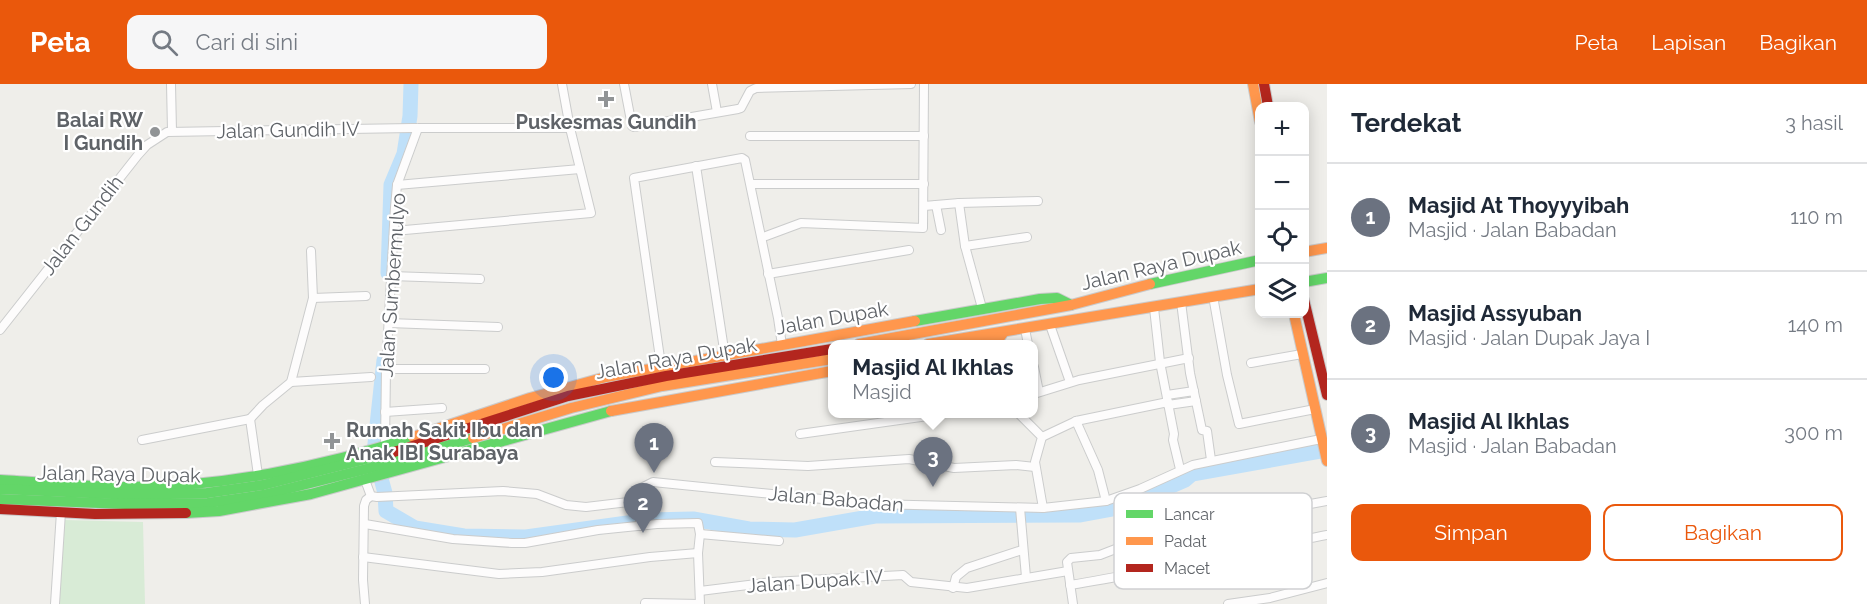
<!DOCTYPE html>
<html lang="id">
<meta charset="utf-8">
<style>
body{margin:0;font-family:Raleway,sans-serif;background:#f6f6f7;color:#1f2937}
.controls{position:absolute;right:18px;top:18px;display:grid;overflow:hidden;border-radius:12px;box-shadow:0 3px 15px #0003}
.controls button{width:54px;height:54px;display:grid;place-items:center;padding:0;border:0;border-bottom:2px solid #e0e1e3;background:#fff;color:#1f2937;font:30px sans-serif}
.you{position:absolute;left:554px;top:294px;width:21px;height:21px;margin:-15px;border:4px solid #fff;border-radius:50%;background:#1a73e8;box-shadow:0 0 0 9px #1a73e833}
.badge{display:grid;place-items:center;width:39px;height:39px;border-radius:50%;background:#ea580c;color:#fff;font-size:20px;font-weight:700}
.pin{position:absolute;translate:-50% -50px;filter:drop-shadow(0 2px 3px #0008)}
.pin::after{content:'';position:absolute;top:32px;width:21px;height:18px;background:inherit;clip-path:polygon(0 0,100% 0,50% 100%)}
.popup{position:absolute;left:828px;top:256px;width:210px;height:78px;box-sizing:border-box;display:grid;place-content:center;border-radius:12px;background:#fff;filter:drop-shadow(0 2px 4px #0005);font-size:20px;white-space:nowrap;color:#747a83}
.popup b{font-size:22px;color:#1f2937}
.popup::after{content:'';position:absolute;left:50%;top:100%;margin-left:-12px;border:12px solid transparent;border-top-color:#fff}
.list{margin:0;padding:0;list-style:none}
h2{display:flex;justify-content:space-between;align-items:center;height:78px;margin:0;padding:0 24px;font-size:26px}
h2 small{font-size:20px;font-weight:400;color:#747a83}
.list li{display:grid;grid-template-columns:39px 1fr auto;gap:18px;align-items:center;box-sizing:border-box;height:108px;padding:0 24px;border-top:2px solid #e0e1e3}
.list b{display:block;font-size:22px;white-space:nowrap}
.list p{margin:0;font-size:20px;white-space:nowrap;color:#747a83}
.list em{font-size:20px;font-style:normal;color:#747a83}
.actions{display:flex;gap:12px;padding:18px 24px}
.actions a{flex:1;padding:14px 0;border:2px solid #ea580c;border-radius:12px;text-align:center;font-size:21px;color:#ea580c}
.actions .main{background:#ea580c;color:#fff}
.icon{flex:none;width:33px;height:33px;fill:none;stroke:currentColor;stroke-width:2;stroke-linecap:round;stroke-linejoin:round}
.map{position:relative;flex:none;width:1327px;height:520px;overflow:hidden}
header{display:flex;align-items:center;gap:36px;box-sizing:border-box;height:84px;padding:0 30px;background:#ea580c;color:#fff}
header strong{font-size:28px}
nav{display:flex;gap:33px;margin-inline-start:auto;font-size:21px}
.search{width:420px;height:54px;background:#f6f6f7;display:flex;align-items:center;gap:15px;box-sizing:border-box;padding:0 21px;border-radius:12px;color:#747a83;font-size:22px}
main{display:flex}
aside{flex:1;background:#fff}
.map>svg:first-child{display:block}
</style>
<header>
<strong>Peta</strong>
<div class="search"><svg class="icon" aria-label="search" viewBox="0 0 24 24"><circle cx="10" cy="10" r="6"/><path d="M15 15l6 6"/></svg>Cari di sini</div>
<nav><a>Peta</a><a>Lapisan</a><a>Bagikan</a></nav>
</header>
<main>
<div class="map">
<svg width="1327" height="520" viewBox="0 0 1327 520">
<rect width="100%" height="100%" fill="#efeeea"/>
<polygon fill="#d8ebd6" points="64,436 143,438 145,520 58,520"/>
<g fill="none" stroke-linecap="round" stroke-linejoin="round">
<g stroke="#bfe0f9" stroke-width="15">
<polyline points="388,189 391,101 404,70 410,32 411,0"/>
<polyline points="384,276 374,369 385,409 386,427 415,444 464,452 526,453 649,436 693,435 749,445 795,446 875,432 1079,431 1117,424 1148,412 1185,396 1192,390 1327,366"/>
</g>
<g stroke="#cbcccc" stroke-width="10">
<g id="street">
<polyline points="171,0 172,47"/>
<polyline points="624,0 632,42 634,43 738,25 741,24 750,7 756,4 911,0"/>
<polyline points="712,0 717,28"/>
<polyline points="750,52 924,52"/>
<polyline points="696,82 725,272"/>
<polyline points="753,100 924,100"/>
<polyline points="397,101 580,85"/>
<polyline points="959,119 965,162 982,224"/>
<polyline points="936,121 941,146"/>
<polyline points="924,122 959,119 1038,117"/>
<polyline points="394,147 591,129 570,44 562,0"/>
<polyline points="766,152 801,139 923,144 924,0"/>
<polyline points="965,162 1027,153"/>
<polyline points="768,190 909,166"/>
<polyline points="391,192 480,195"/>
<polyline points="1213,212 1227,291 1239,340 1315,325"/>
<polyline points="313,214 366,212"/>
<polyline points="1181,218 1190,289 1202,346 1207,347 1211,376"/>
<polyline points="1154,224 1160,278 1174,350 1173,356 1180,385"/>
<polyline points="389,239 498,243"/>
<polyline points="1050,241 1070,298"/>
<polyline points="1025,245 1028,260"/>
<polyline points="0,246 138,71 147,61 167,48 412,44 570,44"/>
<polyline points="1251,279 1302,270"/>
<polyline points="661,281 634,94 742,74 745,76 778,234 782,261"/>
<polyline points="1034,283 1039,308"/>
<polyline points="386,285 485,285"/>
<polyline points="291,298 371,293"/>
<polyline points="1034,310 1079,296 1189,274"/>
<polyline points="1167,311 1194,307"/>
<polyline points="1168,321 1196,317"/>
<polyline points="385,328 442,324"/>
<polyline points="1019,330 1042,353 1035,378 1043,424"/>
<polyline points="250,335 263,321 291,298 313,214 311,167"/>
<polyline points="250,335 258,391"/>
<polyline points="1076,337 1168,318"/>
<polyline points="800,350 942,330"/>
<polyline points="1042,353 1076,337 1098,386 1106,417"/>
<polyline points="142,356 250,335"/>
<polyline points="385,362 386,285 395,123 397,101 418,44"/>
<polyline points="715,378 808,382 909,375 954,384 1016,381 1035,383"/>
<polyline points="365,396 371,412 377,413 503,407 537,410 566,421 586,423 637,417"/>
<polyline points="1020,424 1026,493"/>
<polyline points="365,440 453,455 512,459 525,459 598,446 657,440 698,439 700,450 698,469 700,520"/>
<polyline points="641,442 637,417 643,403 653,398 872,420 1043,424 1106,417 1140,405 1193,381 1321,355"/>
<polyline points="700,450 779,457"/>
<polyline points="363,473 499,490 542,488 650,473 698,469"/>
<path d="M1070,501C1156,487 1241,468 1327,451"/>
<polyline points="953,504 956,493 967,484 1022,466"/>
<polyline points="700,507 772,498 903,491 911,498 967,504 1068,487"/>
<polyline points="645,519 700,520"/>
<polyline points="55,520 61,428"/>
<polyline points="365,520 363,496 364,422 366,416 371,412"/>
<polyline points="1073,520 1067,478 1071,474 1100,471 1131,459 1170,452 1256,430 1327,417"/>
<polyline points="1228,520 1270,514 1327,499"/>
</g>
</g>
<g stroke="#cacacb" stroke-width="12">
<g id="fast">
<polyline points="1304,198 1327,194"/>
<polyline points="1150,200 1260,176"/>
<polyline points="915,237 1040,215 1057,214 1071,221"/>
<path d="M0,396C41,398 82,403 123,403C217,404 324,383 413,353"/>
<polyline points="0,405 134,411 207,409 263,401 394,368"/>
<polyline points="0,415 125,420 208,419 263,411 382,381 473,354"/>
<polyline points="186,429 219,427 311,410 611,327"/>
</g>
</g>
<g stroke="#cacacb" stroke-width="12">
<g id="slow">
<polyline points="1253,0 1260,38"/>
<polyline points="1304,168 1327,164"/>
<polyline points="1294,230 1327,377"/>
<polyline points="859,260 1071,221 1150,200"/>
<polyline points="928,260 1260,205"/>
<polyline points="984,260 998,256 1003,249"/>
<polyline points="611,327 832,287"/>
<polyline points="413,353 530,314 606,293 915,237"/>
<polyline points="473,354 571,324 662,302 832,275"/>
</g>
</g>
<g stroke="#cacacb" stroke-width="12">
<g id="jam">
<polyline points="1264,0 1268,22"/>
<polyline points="1304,216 1327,311"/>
<polyline points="394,368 568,312 666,292 832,265"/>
<polyline points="0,425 95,430 186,429"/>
</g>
</g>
<use href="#street" stroke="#fdfcfc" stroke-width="8"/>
<use href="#fast" stroke="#63d668" stroke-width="10"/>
<use href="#slow" stroke="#ff974d" stroke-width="10"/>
<use href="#jam" stroke="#b3261e" stroke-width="10"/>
</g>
<g fill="#919496" stroke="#fff" stroke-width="2">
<path d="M603 6h6v6h6v6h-6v6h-6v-6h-6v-6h6z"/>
<circle cx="155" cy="48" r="6"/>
<path d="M329 348h6v6h6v6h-6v6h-6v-6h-6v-6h6z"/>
</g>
<g text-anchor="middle" stroke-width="4.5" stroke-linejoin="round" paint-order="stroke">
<g font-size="20" font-weight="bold" fill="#5f6368" stroke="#fff" text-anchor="end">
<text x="143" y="43">Balai RW<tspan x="143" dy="23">I Gundih</tspan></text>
<text x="606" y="45" text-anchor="middle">Puskesmas Gundih</text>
<text x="346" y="353" text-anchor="start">Rumah Sakit Ibu dan<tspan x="346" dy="23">Anak IBI Surabaya</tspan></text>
</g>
<g font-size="20" fill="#5f6368" stroke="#fff">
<text transform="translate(288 46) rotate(-1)" y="7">Jalan Gundih IV</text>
<text transform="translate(82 141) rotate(-52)" y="7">Jalan Gundih</text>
<text transform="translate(1161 181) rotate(-13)" y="7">Jalan Raya Dupak</text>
<text transform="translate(392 201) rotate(-86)" y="7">Jalan Sumbermulyo</text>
<text transform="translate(832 234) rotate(-10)" y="7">Jalan Dupak</text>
<text transform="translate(676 274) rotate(-10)" y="7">Jalan Raya Dupak</text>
<text transform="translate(119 390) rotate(1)" y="7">Jalan Raya Dupak</text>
<text transform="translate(836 415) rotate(5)" y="7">Jalan Babadan</text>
<text transform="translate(815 497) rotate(-4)" y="7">Jalan Dupak IV</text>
</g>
</g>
<rect x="1114" y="409" width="198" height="96" rx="9" fill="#fff" stroke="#cfd0d2" stroke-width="1.5"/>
<rect x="1126" y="426" width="27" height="8" fill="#63d668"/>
<rect x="1126" y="453" width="27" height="8" fill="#ff974d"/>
<rect x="1126" y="480" width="27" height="8" fill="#b3261e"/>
<g font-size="16" fill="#5f6368">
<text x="1164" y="436">Lancar</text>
<text x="1164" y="463">Padat</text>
<text x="1164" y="490">Macet</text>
</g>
</svg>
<div class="controls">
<button>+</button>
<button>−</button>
<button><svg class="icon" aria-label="locate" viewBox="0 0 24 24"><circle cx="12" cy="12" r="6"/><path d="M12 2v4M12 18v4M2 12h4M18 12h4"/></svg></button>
<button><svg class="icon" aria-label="layers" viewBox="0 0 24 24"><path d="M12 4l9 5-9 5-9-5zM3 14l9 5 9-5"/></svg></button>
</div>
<div class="you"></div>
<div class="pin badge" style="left:654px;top:389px;background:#6b7280">1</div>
<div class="pin badge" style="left:643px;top:449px;background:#6b7280">2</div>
<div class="pin badge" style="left:933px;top:403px;background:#6b7280">3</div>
<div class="popup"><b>Masjid Al Ikhlas</b>Masjid</div>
</div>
<aside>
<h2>Terdekat<small>3 hasil</small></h2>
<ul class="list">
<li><span class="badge" style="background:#6b7280">1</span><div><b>Masjid At Thoyyyibah</b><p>Masjid · Jalan Babadan</p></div><em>110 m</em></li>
<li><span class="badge" style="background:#6b7280">2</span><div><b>Masjid Assyuban</b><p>Masjid · Jalan Dupak Jaya I</p></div><em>140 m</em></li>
<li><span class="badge" style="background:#6b7280">3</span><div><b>Masjid Al Ikhlas</b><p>Masjid · Jalan Babadan</p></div><em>300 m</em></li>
</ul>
<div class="actions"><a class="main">Simpan</a><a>Bagikan</a></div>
</aside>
</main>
